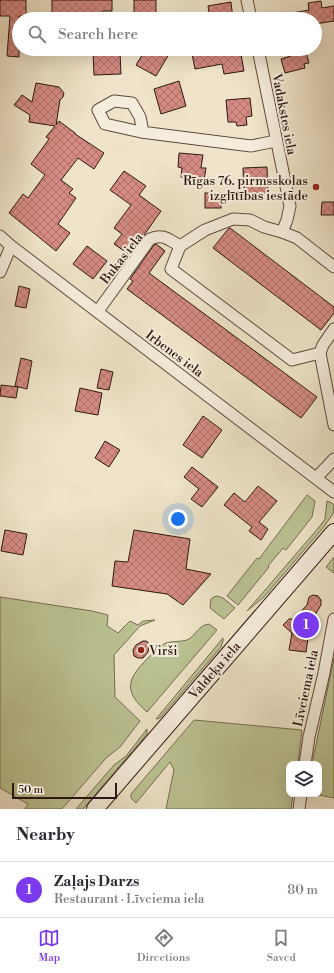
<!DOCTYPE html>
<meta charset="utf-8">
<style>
body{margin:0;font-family:"Libre Bodoni",serif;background:#f7f7f7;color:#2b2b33}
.controls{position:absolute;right:12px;bottom:12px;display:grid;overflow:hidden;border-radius:8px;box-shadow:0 4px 16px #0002}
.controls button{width:36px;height:36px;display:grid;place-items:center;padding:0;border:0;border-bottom:1px solid #e1e1e2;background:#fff;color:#2b2b33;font:20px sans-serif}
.scale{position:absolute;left:12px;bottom:10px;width:105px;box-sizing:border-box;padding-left:4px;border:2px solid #2e1811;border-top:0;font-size:11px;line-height:14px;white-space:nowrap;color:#2e1811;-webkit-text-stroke:3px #f5eddc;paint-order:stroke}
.you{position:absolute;left:178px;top:519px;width:14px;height:14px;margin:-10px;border:3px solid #fff;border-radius:50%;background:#1a73e8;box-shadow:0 0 0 6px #1a73e833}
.badge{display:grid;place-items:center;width:26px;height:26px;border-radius:50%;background:#7c3aed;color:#fff;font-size:13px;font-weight:700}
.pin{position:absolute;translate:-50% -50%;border:2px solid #fff;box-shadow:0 1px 4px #0006}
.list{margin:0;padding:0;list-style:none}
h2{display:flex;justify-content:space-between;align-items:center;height:52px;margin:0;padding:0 16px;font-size:17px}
h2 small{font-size:13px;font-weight:400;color:#7c7c81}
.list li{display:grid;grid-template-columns:26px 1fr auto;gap:12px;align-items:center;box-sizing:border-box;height:56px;padding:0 16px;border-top:1px solid #e1e1e2}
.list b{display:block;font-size:15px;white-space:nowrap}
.list p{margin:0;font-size:13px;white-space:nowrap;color:#7c7c81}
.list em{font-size:13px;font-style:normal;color:#7c7c81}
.icon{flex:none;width:22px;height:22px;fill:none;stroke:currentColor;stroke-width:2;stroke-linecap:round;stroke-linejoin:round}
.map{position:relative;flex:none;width:334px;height:809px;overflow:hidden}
.search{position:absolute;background:#fff;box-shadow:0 4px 16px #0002;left:12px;right:12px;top:12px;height:44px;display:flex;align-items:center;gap:10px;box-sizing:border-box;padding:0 14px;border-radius:22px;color:#7c7c81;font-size:15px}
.sheet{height:108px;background:#fff}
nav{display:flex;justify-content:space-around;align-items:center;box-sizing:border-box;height:56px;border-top:1px solid #e1e1e2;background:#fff;font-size:11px;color:#7c7c81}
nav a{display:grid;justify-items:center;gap:2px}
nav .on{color:#7c3aed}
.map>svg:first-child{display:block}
</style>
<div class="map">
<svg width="334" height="809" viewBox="0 0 334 809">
<defs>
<pattern id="building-cross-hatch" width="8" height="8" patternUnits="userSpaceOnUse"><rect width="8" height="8" fill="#d58b83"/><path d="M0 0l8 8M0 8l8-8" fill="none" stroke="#ad716a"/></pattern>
</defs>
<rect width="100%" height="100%" fill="#efe4c9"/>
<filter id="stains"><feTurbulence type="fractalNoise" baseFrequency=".005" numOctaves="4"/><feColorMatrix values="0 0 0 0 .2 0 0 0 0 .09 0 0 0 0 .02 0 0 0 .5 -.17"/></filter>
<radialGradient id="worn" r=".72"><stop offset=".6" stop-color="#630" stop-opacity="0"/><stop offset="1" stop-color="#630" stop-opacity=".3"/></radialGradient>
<g fill="#bcc394" stroke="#756e52">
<polygon points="307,495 315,501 312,517 286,550 283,548 268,566 269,567 238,605 227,596 257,558 259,559"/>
<polygon points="327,501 332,503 334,505 333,514 323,528 264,597 247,611 320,526 325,519"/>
<polygon points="334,557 334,573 326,567"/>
<polygon points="217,596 223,598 235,608 224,619 210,608 211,599 214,597"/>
<polygon points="0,597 92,611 108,615 107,626 118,633 130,621 138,625 143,621 155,620 140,626 114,655 115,697 140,721 120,747 106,758 62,809 25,809 28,804 0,788"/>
<path d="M209,624L217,630L147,712C124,692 126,680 147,659C152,654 159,646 166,643C172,641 180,642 187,640C196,636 198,625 209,624Z"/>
<polygon points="223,638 223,641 221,647 160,718 156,719"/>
<polygon points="334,658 334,798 315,794 319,794 319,764 312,764"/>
<polygon points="194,720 302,730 298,764 289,764 289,794 293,794 291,809 166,809 174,770 170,762 136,803 131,798 131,794"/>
<polygon points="147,729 147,734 83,809 76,809 114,765 126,756"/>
</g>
<g fill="url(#building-cross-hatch)" stroke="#2e1811">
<polygon points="0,0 26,0 26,16 19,16 19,57 7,56 10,16 0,16"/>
<polygon points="52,0 112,0 112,11 103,11 103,18 90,18 90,13 52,13"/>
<rect x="134" y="0" width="22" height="14"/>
<polygon points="321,1 322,8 334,6 334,21 315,24 315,19 293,19 292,13 309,10 308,3"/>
<polygon points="231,2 233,19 210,19 208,6"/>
<polygon points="146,49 172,49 156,76 136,65"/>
<polygon points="191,49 208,49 210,53 231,49 240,49 244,71 224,74 222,64 195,69"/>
<polygon points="289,49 305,49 309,63 304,64 305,68 285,73 281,59 291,56"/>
<polygon points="120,52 121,74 94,75 93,53"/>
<polygon points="179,81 186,106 161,114 154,89"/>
<polygon points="36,83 59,87 64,93 63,97 60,100 56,125 59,121 75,133 75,134 104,153 94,169 78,158 61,180 73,189 69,193 76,198 58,224 70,233 56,251 9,213 23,194 28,198 45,175 31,164 49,139 46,137 55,126 29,122 30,115 14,105 22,95 32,102"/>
<polygon points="250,98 252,116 246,117 247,125 237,126 236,122 228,122 226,100"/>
<polygon points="179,153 203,155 201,168 206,168 204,180 181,177 182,168 178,167"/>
<polygon points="267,167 268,193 244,194 243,168"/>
<polygon points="124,171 146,186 139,195 161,211 130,255 114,244 122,234 114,228 131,205 110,190"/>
<rect x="205" y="193" width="16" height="15"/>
<polygon points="322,202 334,202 334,215 321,215"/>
<polygon points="229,228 230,228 334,307 334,313 321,330 213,248"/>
<polygon points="156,244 165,251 149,273 317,397 301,418 127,289 133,281 130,279 154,245"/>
<polygon points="87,246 107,261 93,279 73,264"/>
<polygon points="19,286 30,289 26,308 15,306"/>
<polygon points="21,358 32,361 27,389 15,386"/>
<polygon points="101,369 113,372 109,390 97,388"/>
<polygon points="1,385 18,387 16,398 0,396"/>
<polygon points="80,388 102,393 98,415 75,411"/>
<polygon points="203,416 222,430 202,458 183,445"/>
<polygon points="105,441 120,450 109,467 95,458"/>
<polygon points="192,467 218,487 202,507 191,499 199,489 184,477"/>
<polygon points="258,486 277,501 259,522 268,529 261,540 249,531 252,527 224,505 234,493 245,502"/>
<polygon points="5,530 27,534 23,555 1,551"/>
<polygon points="134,530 190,539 186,569 211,574 183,605 167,594 112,586 115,561 128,562"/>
<polygon points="313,595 318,596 321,600 321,605 315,615 318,624 316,628 309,631 306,652 289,650 292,633 283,625 289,619 294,619 307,605 309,597"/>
<polygon points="143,641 146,641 150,644 148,652 143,658 138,658 134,656 133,650 136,645"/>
</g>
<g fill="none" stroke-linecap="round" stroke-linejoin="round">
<g stroke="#5e4b3f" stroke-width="13">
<g id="street">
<polyline points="247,0 251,19"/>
<polyline points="258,49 290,206 287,220 282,232"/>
<polyline points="143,132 140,117 132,103 114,101 98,110 105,124 141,132 251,146 276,141"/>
<polyline points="0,236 11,246 334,492"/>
<polyline points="180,246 171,269 292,360 320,353"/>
<polyline points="0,272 11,246"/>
<path d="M98,311L150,239C163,233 169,240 180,246L205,230L233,219L250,220L264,227L282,232L297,238L334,267"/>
<polyline points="334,329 323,345 320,353 334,425"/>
<polyline points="316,478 334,459"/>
<polyline points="305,764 309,737 324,673 334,619"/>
<polyline points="299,809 301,794"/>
</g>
</g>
<g stroke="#2e1811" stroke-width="18">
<polyline id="secondary" points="95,809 334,532"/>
</g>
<use href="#street" stroke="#f5eddc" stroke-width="11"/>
<use href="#secondary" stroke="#f5eddc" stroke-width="16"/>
</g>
<g fill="#8f2418" stroke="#f5eddc" stroke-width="1.5">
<circle cx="316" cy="187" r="4"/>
<circle cx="141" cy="650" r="4"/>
</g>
<g text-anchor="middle" stroke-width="4" stroke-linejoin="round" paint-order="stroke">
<g font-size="13" fill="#2e1811" stroke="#f5eddc">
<text transform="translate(285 114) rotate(79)" y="5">Vadakstes iela</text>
<text transform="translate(121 258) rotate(-52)" y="5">Bukas iela</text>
<text transform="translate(175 353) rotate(37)" y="5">Irbenes iela</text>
<text transform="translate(214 670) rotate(-49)" y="5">Valdeķu iela</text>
<text transform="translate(305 688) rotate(-78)" y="5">Līvciema iela</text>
</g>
<g font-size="13" fill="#2e1811" stroke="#f5eddc" text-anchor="end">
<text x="308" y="185">Rīgas 76. pirmsskolas<tspan x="308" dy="15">izglītības iestāde</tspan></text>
<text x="149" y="655" text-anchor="start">Virši</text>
</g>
</g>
<rect width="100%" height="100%" filter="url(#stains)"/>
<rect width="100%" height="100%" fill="url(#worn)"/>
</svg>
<div class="controls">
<button><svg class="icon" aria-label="layers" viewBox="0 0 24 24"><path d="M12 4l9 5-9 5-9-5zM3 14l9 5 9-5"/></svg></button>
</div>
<div class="scale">50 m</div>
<div class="you"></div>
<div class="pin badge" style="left:306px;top:625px">1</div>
<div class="search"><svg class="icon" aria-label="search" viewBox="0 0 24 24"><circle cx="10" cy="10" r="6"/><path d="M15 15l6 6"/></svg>Search here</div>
</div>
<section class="sheet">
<h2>Nearby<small></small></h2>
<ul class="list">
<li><span class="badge">1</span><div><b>Zaļajs Darzs</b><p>Restaurant · Līvciema iela</p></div><em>80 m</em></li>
</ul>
</section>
<nav>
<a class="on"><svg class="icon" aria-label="map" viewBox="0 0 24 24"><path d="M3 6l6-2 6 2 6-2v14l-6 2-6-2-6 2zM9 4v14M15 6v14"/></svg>Map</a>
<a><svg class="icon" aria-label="directions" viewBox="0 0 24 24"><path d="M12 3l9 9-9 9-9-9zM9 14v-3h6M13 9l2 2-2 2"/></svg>Directions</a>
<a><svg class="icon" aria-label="saved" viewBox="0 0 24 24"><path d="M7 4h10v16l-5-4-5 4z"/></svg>Saved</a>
</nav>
